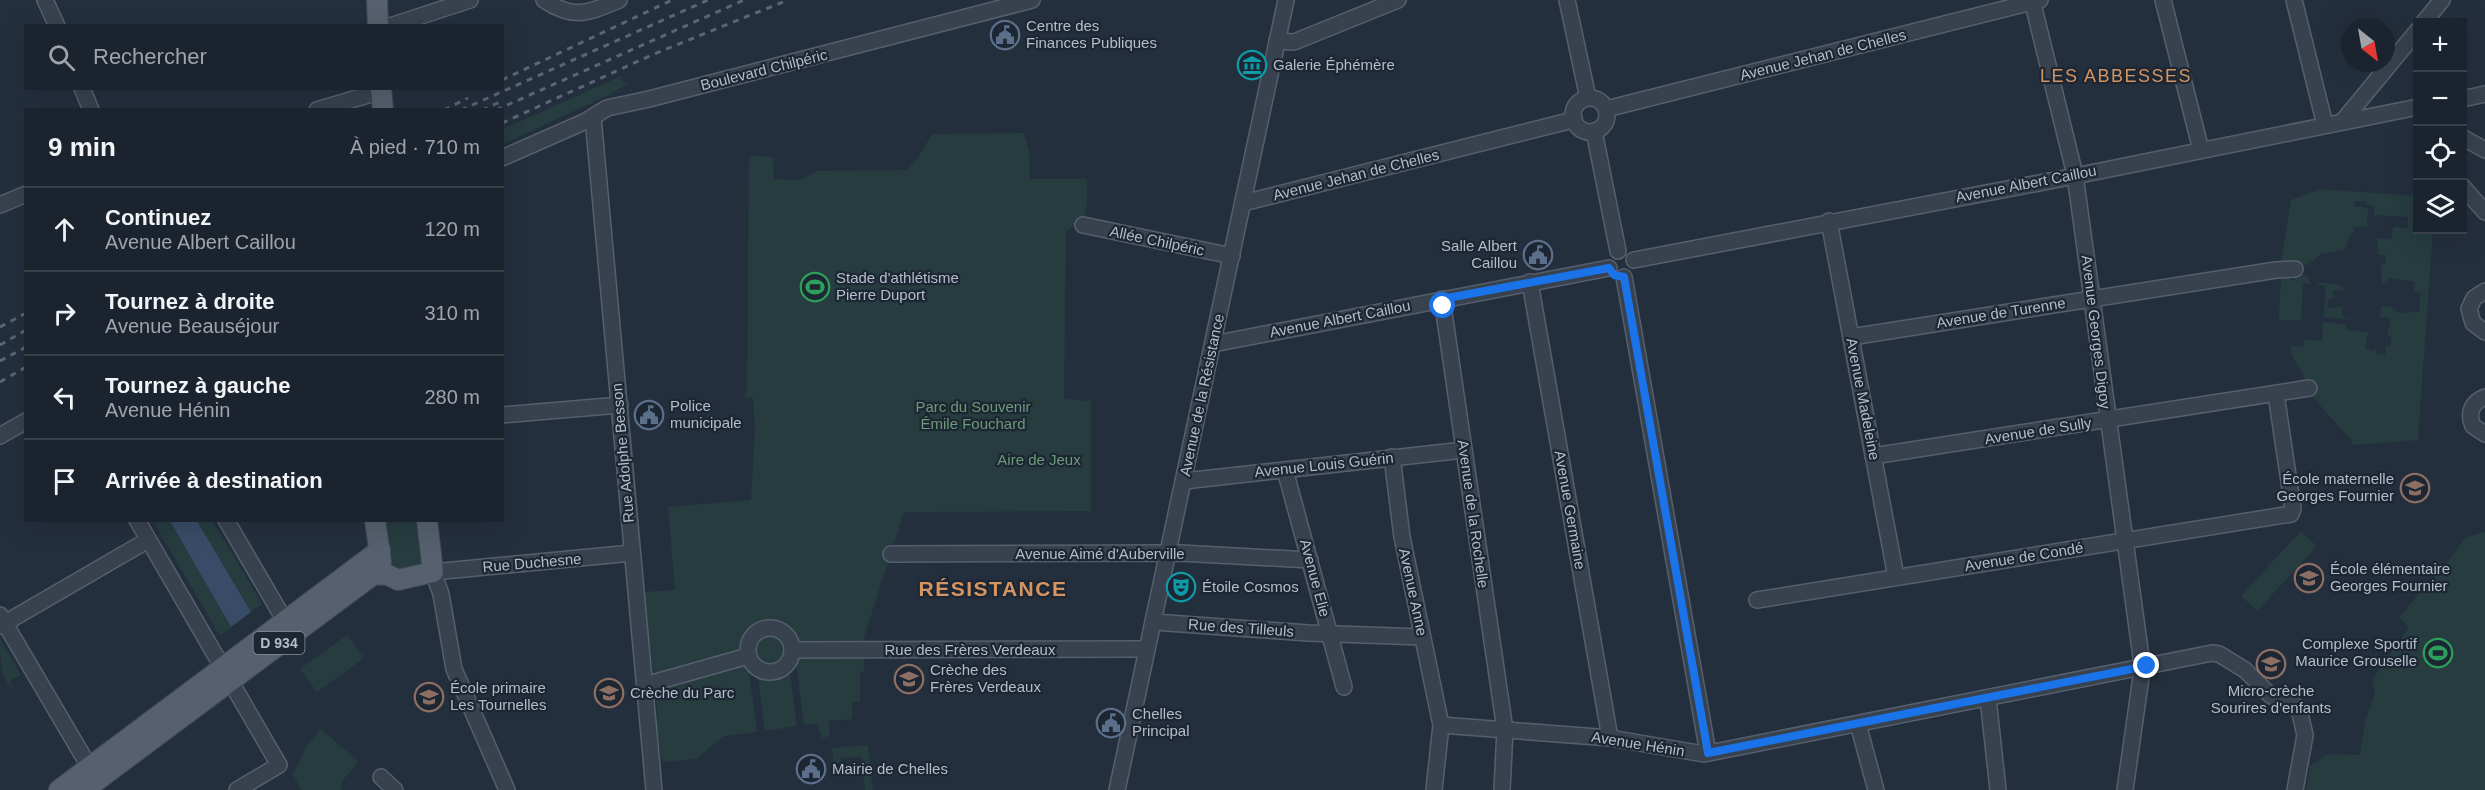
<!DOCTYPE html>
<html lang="fr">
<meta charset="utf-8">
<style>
body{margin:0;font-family:Arial,sans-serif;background:#282f3a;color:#f1f3f6}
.controls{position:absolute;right:18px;top:18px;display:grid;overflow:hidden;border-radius:0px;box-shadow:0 6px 24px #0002}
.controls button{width:54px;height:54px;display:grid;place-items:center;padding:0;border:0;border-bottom:2px solid #39404a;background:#1b232e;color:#f1f3f6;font:30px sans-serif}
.compass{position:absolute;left:2341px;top:18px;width:54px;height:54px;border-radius:50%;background:#1b232e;box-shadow:0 6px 24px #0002;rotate:149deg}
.stop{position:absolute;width:18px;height:18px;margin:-14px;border:4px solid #1a73e8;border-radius:50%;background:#fff}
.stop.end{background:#1a73e8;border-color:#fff;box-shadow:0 2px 6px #0008}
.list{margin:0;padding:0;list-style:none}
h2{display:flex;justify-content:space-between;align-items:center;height:78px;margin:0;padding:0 24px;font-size:26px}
h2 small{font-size:20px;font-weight:400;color:#a0a4aa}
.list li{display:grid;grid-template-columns:39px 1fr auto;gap:18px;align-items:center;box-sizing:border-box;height:84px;padding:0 24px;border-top:2px solid #39404a}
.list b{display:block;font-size:22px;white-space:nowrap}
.list p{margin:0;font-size:20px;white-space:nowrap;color:#a0a4aa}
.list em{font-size:20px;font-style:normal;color:#a0a4aa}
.icon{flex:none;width:33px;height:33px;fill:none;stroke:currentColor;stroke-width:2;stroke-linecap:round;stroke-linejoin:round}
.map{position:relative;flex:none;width:2485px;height:790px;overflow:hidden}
.search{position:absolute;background:#1b232e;box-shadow:0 6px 24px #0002;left:24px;top:24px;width:480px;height:66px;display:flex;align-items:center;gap:15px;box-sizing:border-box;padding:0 21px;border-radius:0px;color:#a0a4aa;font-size:22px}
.panel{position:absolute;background:#1b232e;box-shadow:0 6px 24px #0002;left:24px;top:108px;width:480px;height:414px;border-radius:0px}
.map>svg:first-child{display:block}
</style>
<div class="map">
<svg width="2485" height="790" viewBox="0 0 2485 790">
<rect width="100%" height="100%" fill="#242f3e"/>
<g fill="#263c3f">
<path d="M621,76L623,84L631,80C624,88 617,89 609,95L503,144V129Z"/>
<polygon points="1024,133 1029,151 1030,179 1087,179 1087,203 1084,219 1066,231 1064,399 1091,401 1091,511 904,512 863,641 864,671 860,673 860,702 852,702 852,719 829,721 830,736 822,738 818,724 804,725 796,663 790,673 797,726 765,731 758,677 749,672 757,732 724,736 696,759 662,762 656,723 658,716 644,592 675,590 668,507 751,500 755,427 753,398 745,398 745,393 747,393 749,156 773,157 774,179 800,180 817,171 906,170 917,159 932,134"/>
<polygon points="2320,189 2417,196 2418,230 2433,230 2418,438 2420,440 2352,445 2351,440 2309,393 2307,382 2291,353 2291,345 2304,347 2305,340 2322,341 2323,322 2346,324 2346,330 2368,332 2365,349 2373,350 2376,347 2376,354 2385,355 2386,346 2391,346 2391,337 2387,336 2391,318 2380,317 2381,306 2391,307 2398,313 2419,312 2421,293 2414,292 2414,282 2388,278 2387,284 2382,283 2381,264 2385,264 2386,255 2378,254 2377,238 2392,239 2393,227 2407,228 2408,217 2374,215 2374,206 2367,205 2367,202 2355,201 2354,206 2368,208 2367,227 2354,227 2354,232 2349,236 2345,250 2322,253 2308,265 2281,264 2291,200"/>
<polygon points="2289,274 2290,280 2295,280 2295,274 2307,275 2311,284 2303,283 2301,320 2279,320 2281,275"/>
<polygon points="2320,282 2343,286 2343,291 2333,290 2333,299 2328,299 2327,308 2343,307 2342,316 2352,319 2324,317 2326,286 2317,284"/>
<polygon points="153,521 170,521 231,627 220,636"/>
<polygon points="197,521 213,521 262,604 251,612"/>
<polygon points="381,521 421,521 424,561 420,566 398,573 389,568"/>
<polygon points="2301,531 2317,546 2257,611 2241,596"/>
<polygon points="2485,532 2485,790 2306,790 2310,766 2328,754 2360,755 2365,721 2375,694 2372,680 2409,627 2399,617 2447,562 2466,537"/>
<polygon points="347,635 364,658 317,692 300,669"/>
<path d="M0,639L21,675L10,681L14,688C0,683 0,653 0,639Z"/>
<polygon points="321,729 359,762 342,781 341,790 301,790 293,774 307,745"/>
<polygon points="868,745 872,784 873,790 865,790 861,757 841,758 841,763 834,764 832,748"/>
</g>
<polygon fill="#394c67" points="170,521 197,521 251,612 231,627"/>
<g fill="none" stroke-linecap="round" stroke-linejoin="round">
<g stroke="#565f6c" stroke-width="18">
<g id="minor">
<polyline points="45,0 57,26"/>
<path d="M544,0C574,20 588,13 619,0"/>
<polyline points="1567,0 1588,98"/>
<polyline points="2032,0 2075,175 2141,657 2141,677 2125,790"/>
<polyline points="2163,0 2201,150"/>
<polyline points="2294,0 2325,125"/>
<polyline points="2424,22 2442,0"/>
<polyline points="390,26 470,0"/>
<polyline points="1277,41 1294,42 1398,0"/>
<polyline points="82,88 91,110"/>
<circle cx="1590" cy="115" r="17"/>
<polyline points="2462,99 2485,94"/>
<polyline points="1606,109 2040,0"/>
<polyline points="317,110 381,91"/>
<polyline points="593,117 654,790"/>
<polyline points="2342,122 2418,30"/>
<polyline points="1594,131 1618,251"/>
<polyline points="2462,137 2485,150"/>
<polyline points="502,158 586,121 607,108 649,99 1032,0"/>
<polyline points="2462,186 2485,212"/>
<polyline points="1243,203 1565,122 1574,118"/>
<polyline points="0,205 26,194"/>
<polyline points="1829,221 1896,577"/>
<polyline points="1083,225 1232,256"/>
<polyline points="1634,260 2060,179 2418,107"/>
<polyline points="1624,277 1708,753"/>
<polyline points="1530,282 1610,738"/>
<polyline points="2485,291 2474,298 2469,309 2473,323 2485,332"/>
<polyline points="1442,299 1505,730 1502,790"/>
<polyline points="1851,337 2276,270 2295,269"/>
<polyline points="1213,344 1609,268"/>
<path d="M2485,397C2472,402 2467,413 2473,426L2485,434"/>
<polyline points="502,415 620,405"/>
<polyline points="0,436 26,421"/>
<polyline points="1873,456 2309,388"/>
<polyline points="1392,457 1402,537 1441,725 1434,790"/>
<polyline points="1285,470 1344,687"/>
<polyline points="1184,481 1464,450"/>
<polyline points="137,520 279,765 237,790"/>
<polyline points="226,520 285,621"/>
<polyline points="891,554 1180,553 1310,560"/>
<polyline points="1757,600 2291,514 2293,509 2276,394"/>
<polyline points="0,615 90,768"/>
<polyline points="1154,622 1308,633 1422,637"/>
<polyline points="0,626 148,540"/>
<circle cx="770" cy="650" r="22"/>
<polyline points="792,650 1147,649"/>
<polyline points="645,685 748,656"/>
<polyline points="1988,698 1998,790"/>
<polyline points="1858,724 1876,790"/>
<polyline points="1441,725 1610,738 1704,754 2212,653 2219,654 2245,670 2271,696 2292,703 2299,709 2305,735 2295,790"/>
<polyline points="381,777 395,790"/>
<polyline points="507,790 454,669 441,594 433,572 632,553"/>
<polyline points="1117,790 1286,0"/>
</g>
</g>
<g stroke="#414a57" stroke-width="22">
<g id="major">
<polyline points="377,0 378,26"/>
<polyline points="381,88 383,110"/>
<polyline points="375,520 381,562"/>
<polyline points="59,790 380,550"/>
<polyline points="84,790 374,574 388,575 398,580 433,572 427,520"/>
</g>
</g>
<use href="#minor" stroke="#38414e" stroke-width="15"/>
<use href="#major" stroke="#56606e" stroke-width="20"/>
<g stroke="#5a6575" stroke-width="3" stroke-dasharray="6 6" stroke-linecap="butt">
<polyline points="502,80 672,0"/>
<polyline points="444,110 468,98"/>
<polyline points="461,110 708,0"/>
<polyline points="482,110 502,101"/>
<polyline points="496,110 744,0"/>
<polyline points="502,123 654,54 788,0"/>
<polyline points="0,327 26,313"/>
<polyline points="0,345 26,330"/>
<polyline points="0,361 26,347"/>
<polyline points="0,382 26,367"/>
</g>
</g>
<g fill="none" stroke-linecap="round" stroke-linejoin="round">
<polyline stroke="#1a73e8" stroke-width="8" points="1443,306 1442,299 1609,268 1614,275 1624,277 1708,753 2147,666"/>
</g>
<defs>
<g id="civic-ring" transform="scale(1.5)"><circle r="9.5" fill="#1d2633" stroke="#5c6f8a" stroke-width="1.5"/><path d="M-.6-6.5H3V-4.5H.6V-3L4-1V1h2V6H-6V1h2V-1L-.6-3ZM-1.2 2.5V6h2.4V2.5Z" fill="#5c6f8a"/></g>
<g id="museum-ring" transform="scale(1.5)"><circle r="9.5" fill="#1d2633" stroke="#0f9aa8" stroke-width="1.5"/><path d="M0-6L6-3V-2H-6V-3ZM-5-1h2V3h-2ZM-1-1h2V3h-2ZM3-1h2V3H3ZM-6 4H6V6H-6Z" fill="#0f9aa8"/></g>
<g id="stadium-ring" transform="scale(1.5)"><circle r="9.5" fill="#1d2633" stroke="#2e9e5b" stroke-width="1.5"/><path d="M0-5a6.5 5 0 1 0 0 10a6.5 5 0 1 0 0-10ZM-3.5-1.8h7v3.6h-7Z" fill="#2e9e5b"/></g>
<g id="school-ring" transform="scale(1.5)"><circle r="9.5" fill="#1d2633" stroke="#8d6e63" stroke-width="1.5"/><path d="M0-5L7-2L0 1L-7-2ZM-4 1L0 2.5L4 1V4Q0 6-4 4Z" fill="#8d6e63"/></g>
<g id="theatre-ring" transform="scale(1.5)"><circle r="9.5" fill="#1d2633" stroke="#0f9aa8" stroke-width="1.5"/><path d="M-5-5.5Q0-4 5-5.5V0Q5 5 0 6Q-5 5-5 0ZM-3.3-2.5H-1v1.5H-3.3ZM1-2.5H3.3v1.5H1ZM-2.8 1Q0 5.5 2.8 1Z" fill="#0f9aa8"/></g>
</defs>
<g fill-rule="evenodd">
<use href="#civic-ring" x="1005" y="35"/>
<use href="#museum-ring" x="1252" y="65"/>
<use href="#civic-ring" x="1538" y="255"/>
<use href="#stadium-ring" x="815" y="287"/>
<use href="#civic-ring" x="649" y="415"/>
<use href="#school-ring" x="2415" y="488"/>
<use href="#school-ring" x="2309" y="578"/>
<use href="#theatre-ring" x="1181" y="587"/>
<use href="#stadium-ring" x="2438" y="653"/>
<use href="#school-ring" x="2271" y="664"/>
<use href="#school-ring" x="909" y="679"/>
<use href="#school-ring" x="609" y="693"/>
<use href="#school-ring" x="429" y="697"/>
<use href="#civic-ring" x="1111" y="723"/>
<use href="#civic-ring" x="811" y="769"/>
</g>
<g text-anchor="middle" stroke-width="4.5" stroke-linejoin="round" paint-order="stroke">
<rect fill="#1d2633" stroke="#878f9c" stroke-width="1.5" x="253.5" y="632" width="51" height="22" rx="4.5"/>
<g font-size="14" font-weight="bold" fill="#b4bcc9">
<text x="279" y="648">D 934</text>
</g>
<g font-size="15" fill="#b4bcc9" stroke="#1d2633" text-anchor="start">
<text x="1026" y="31">Centre des<tspan x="1026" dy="17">Finances Publiques</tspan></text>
<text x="1273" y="70">Galerie Éphémère</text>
<text x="1517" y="251" text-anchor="end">Salle Albert<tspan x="1517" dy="17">Caillou</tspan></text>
<text x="836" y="283">Stade d'athlétisme<tspan x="836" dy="17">Pierre Duport</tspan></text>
<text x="670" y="411">Police<tspan x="670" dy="17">municipale</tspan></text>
<text x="2394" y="484" text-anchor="end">École maternelle<tspan x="2394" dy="17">Georges Fournier</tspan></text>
<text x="2330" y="574">École élémentaire<tspan x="2330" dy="17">Georges Fournier</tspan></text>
<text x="1202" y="592">Étoile Cosmos</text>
<text x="2417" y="649" text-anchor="end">Complexe Sportif<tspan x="2417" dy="17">Maurice Grouselle</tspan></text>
<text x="930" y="675">Crèche des<tspan x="930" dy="17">Frères Verdeaux</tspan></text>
<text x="450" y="693">École primaire<tspan x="450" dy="17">Les Tournelles</tspan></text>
<text x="2271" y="696" text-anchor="middle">Micro-crèche<tspan x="2271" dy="17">Sourires d'enfants</tspan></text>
<text x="630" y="698">Crèche du Parc</text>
<text x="1132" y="719">Chelles<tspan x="1132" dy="17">Principal</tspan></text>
<text x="832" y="774">Mairie de Chelles</text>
</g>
<g font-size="15" fill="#b4bcc9" stroke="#1d2633">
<text transform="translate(1823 55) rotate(-14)" y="5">Avenue Jehan de Chelles</text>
<text transform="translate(764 70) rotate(-14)" y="5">Boulevard Chilpéric</text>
<text transform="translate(1356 175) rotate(-14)" y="5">Avenue Jehan de Chelles</text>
<text transform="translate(2026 184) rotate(-11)" y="5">Avenue Albert Caillou</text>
<text transform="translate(1157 241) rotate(12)" y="5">Allée Chilpéric</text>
<text transform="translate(2001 313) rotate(-9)" y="5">Avenue de Turenne</text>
<text transform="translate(1340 319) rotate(-11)" y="5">Avenue Albert Caillou</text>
<text transform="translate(2096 332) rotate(83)" y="5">Avenue Georges Digoy</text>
<text transform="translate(1202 395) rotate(-78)" y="5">Avenue de la Résistance</text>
<text transform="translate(1863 399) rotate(79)" y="5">Avenue Madeleine</text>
<text transform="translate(2038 431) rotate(-9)" y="5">Avenue de Sully</text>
<text transform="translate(623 453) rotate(-95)" y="5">Rue Adolphe Besson</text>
<text transform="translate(1324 465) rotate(-6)" y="5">Avenue Louis Guérin</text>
<text transform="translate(1570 510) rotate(80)" y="5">Avenue Germaine</text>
<text transform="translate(1473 514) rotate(82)" y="5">Avenue de la Rochelle</text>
<text x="1100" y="559">Avenue Aimé d'Auberville</text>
<text transform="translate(2024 557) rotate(-9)" y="5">Avenue de Condé</text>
<text transform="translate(532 563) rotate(-5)" y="5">Rue Duchesne</text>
<text transform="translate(1315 578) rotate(75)" y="5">Avenue Elie</text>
<text transform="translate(1413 592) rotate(78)" y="5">Avenue Anne</text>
<text transform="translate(1241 628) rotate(4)" y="5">Rue des Tilleuls</text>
<text x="970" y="655">Rue des Frères Verdeaux</text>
<text transform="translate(1638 744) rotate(9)" y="5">Avenue Hénin</text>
</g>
<g font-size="15" fill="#6b9a76" stroke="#1d2633">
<text x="973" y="412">Parc du Souvenir<tspan x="973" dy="17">Émile Fouchard</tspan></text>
<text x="1039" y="465">Aire de Jeux</text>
</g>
<g font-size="18" letter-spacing="1.5" fill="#d59563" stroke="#1d2633">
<text x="2116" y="82">LES ABBESSES</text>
</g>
<g font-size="21" font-weight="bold" letter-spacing="1.5" fill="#d59563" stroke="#1d2633">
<text x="993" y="596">RÉSISTANCE</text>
</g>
</g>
</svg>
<div class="controls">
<button>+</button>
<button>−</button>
<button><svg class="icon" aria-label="locate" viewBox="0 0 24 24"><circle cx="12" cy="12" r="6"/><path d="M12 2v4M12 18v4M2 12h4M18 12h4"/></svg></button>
<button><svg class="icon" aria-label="layers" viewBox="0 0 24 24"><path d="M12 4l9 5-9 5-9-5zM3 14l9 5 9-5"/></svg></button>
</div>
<svg class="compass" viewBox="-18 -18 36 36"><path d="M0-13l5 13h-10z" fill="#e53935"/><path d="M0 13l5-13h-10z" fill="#a0a4aa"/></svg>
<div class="stop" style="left:1443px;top:306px"></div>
<div class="stop end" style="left:2147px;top:666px"></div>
<div class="search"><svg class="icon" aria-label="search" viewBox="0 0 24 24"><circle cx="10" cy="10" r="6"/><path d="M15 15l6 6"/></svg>Rechercher</div>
<section class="panel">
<h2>9 min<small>À pied · 710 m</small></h2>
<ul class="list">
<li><svg class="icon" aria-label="ahead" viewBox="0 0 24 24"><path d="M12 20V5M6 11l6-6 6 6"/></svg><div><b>Continuez</b><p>Avenue Albert Caillou</p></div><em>120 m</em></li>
<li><svg class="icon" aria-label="right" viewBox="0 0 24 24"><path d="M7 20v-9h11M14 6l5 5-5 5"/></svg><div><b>Tournez à droite</b><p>Avenue Beauséjour</p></div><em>310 m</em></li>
<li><svg class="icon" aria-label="left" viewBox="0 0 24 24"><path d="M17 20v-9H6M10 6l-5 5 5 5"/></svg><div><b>Tournez à gauche</b><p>Avenue Hénin</p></div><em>280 m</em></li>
<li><svg class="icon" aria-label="arrive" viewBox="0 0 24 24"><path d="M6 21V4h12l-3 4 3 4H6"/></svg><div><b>Arrivée à destination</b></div></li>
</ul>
</section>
</div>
